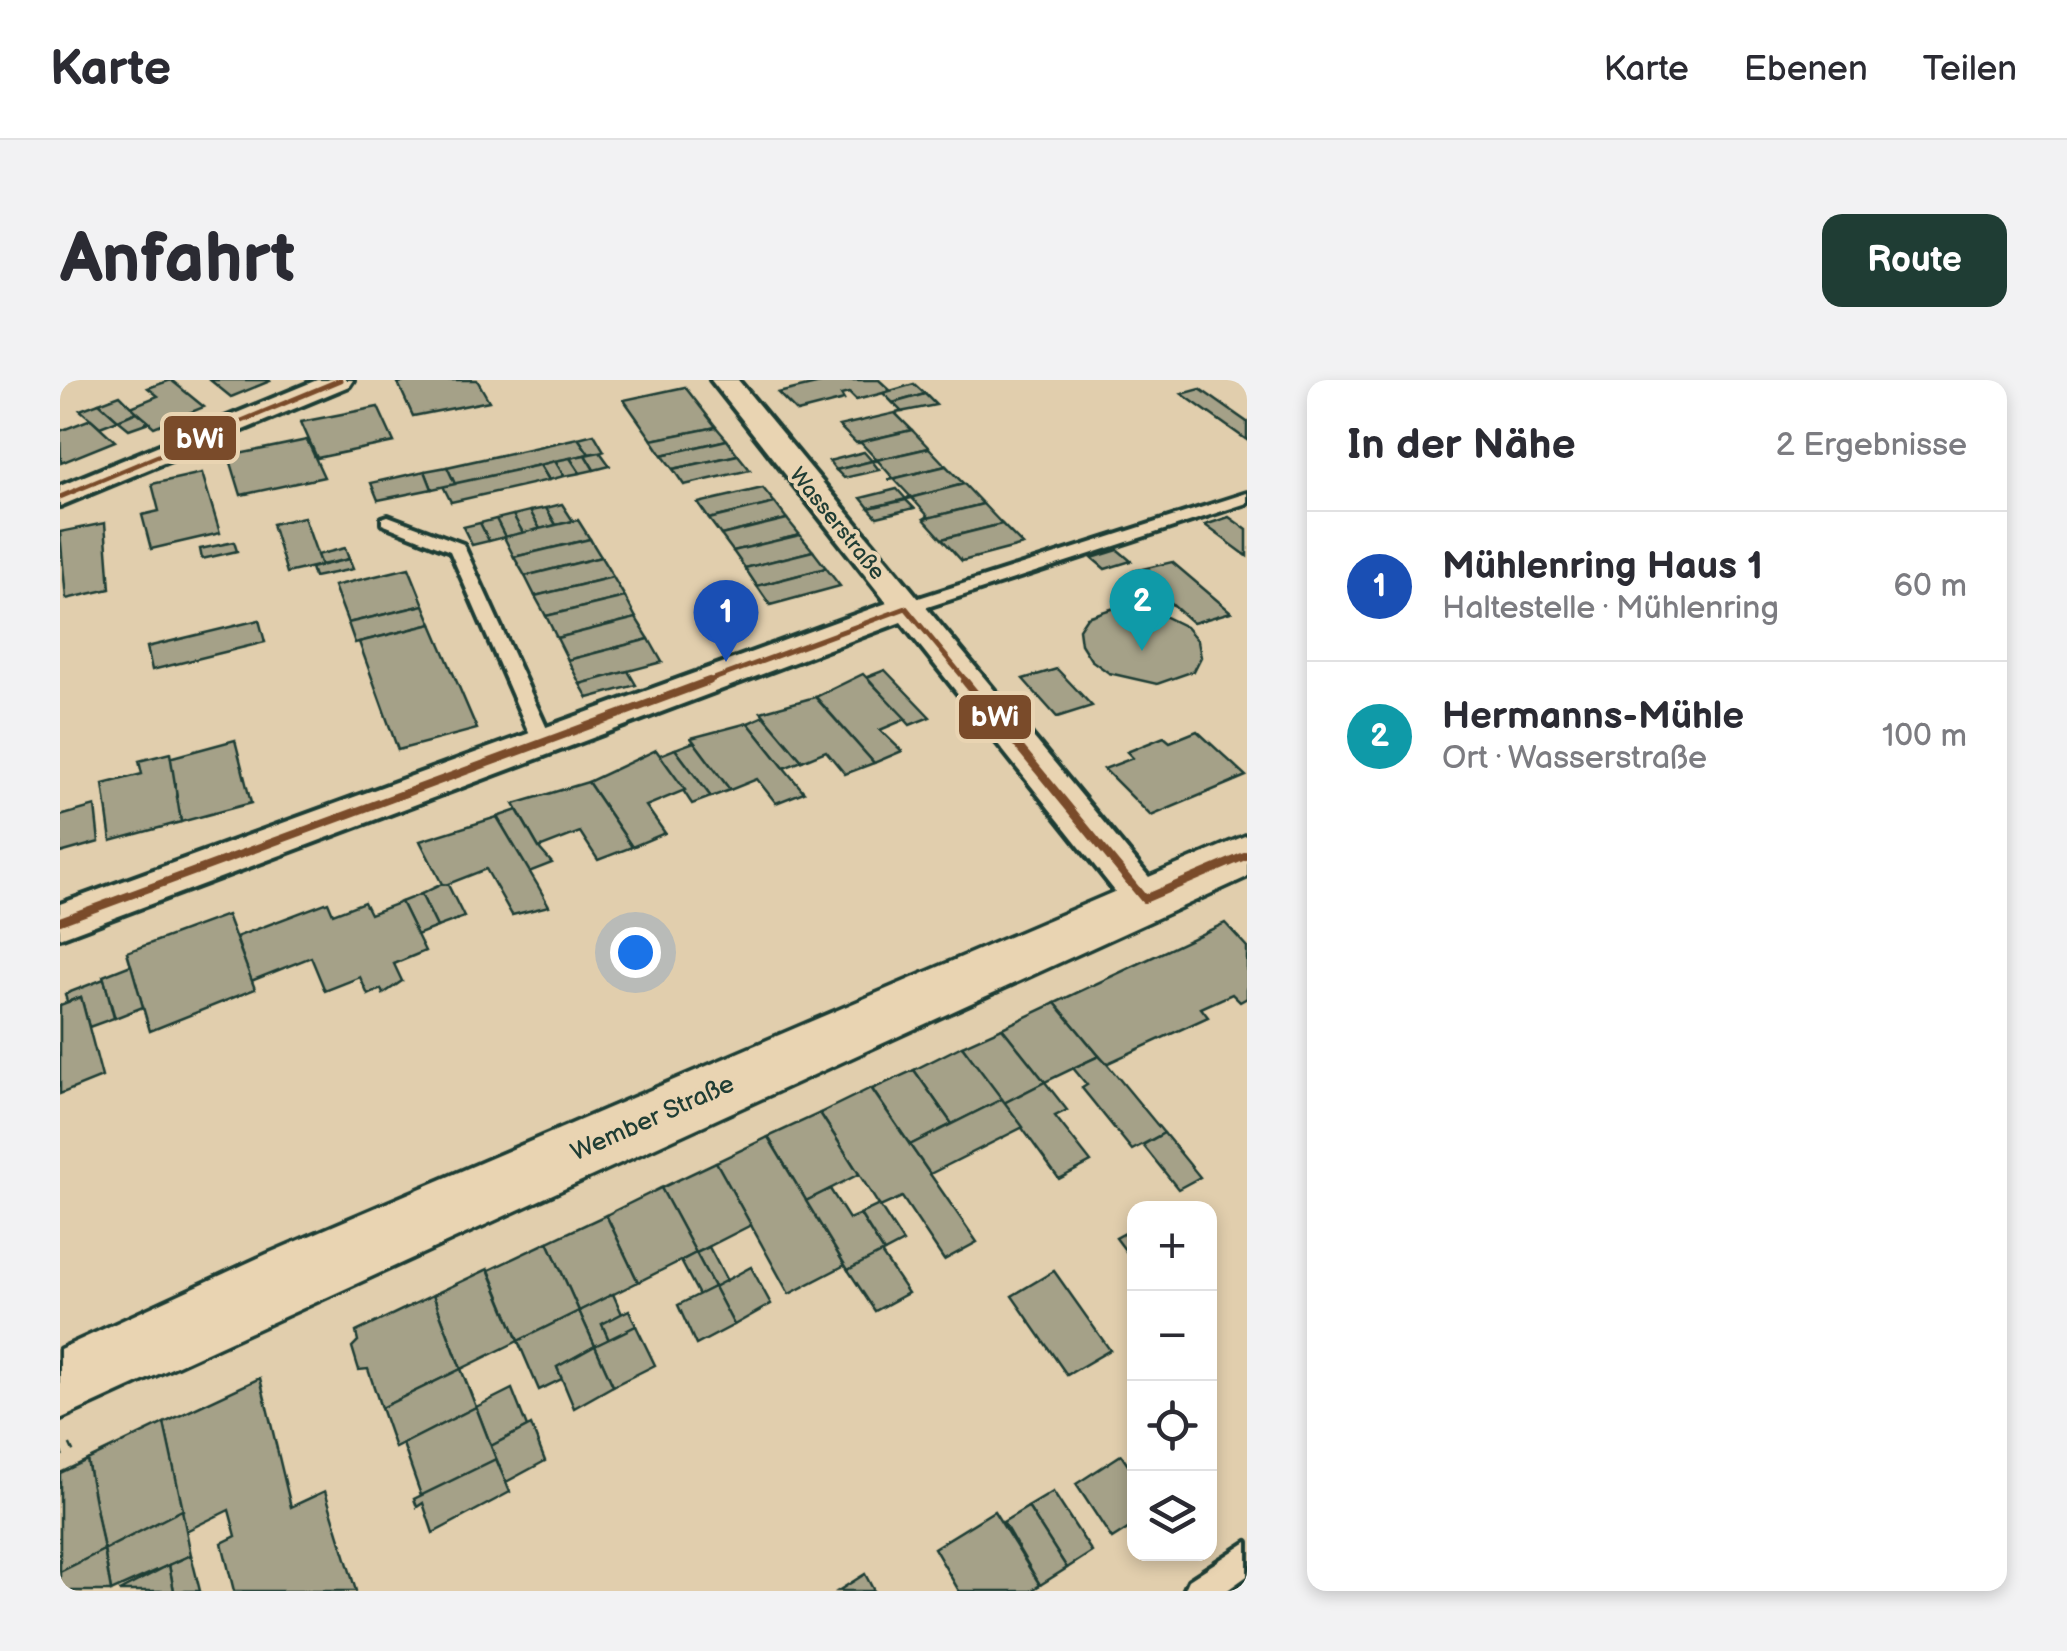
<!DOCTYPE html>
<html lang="de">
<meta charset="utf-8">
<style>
body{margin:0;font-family:"Balsamiq Sans",sans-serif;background:#f2f2f3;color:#2b2b33}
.controls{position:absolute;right:30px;bottom:30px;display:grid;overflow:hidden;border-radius:20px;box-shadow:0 5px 15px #0003}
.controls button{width:90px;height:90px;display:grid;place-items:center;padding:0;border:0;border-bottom:2px solid #e1e1e2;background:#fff;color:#2b2b33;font:50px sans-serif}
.you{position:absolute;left:575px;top:572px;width:35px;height:35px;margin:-25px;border:8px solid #fff;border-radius:50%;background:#1a73e8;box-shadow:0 0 0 15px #1a73e833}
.badge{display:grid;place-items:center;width:65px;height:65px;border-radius:50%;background:#1f3d34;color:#fff;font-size:32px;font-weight:700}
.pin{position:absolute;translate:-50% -82px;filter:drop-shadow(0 2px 5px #0008)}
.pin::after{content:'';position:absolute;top:52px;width:35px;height:30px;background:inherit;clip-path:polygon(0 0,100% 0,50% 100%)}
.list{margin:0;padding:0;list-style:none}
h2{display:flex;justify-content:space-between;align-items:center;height:130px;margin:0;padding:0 40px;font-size:42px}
h2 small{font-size:32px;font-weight:400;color:#7c7c81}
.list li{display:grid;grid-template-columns:65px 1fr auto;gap:30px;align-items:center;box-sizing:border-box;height:150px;padding:0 40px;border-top:2px solid #e1e1e2}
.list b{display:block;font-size:38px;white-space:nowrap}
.list p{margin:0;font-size:32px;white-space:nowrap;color:#7c7c81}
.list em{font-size:32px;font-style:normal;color:#7c7c81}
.icon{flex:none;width:55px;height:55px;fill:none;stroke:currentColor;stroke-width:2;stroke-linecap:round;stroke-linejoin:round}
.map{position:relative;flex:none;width:1187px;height:1211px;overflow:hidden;border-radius:20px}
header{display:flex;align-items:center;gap:60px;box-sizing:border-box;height:140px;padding:0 50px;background:#fff;border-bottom:2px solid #e1e1e2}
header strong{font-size:48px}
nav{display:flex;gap:55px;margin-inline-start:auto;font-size:35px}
.intro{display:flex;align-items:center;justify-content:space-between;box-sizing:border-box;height:240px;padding:0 60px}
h1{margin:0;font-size:70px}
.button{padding:25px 45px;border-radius:20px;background:#1f3d34;color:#fff;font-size:35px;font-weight:700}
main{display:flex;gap:60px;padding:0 60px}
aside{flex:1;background:#fff;border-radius:20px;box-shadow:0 5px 15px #0003}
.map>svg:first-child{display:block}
</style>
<header>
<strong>Karte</strong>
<nav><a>Karte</a><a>Ebenen</a><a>Teilen</a></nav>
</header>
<div class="intro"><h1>Anfahrt</h1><a class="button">Route</a></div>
<main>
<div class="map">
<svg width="1187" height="1211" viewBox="0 0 1187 1211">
<rect width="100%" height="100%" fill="#e1cead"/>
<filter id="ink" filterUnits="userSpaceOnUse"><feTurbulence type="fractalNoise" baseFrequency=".01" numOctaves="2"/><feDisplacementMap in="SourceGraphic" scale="20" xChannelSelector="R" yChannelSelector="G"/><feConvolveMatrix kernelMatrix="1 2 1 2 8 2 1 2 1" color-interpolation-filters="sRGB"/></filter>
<g filter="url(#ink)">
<g fill="#a5a188" stroke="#1f3d34" stroke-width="2.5">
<polygon points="111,0 144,27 94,47 71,27 98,16 88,8"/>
<polygon points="150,0 209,0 210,1 171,17"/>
<polygon points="352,0 417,0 429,21 353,36 338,3"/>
<polygon points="819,0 831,11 796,20 789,13 781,15 784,20 737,32 718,13 773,0"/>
<polygon points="854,4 865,14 833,23 823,13"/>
<polygon points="625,7 656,47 592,60 564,20"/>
<polygon points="1140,9 1187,42 1187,60 1122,14"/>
<polygon points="865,14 876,25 835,33 842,32 833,23"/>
<polygon points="60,15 77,32 58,40 39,23"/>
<polygon points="39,23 58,40 40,47 20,30"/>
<polygon points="318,27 334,62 257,78 241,42"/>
<polygon points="77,32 89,42 69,49 58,40"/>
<polygon points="835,33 852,50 796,63 779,46"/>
<polygon points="31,39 55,61 1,83 0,51"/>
<polygon points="656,47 667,60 602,75 592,60"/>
<polygon points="852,50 869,68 812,81 816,79 801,63 796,63"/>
<polygon points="534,54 544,71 529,74 518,58"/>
<polygon points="518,58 529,74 395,104 387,87"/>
<polygon points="247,60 264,97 181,115 169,76"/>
<polygon points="667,60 678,75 613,89 602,75"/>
<polygon points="869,68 886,86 828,100 833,98 818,81 812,81"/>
<polygon points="545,71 540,72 550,86 534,90 525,75"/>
<polygon points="804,72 812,81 776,90 769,81"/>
<polygon points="525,75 534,90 520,93 510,78"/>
<polygon points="678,75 690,90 624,105 613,89"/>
<polygon points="510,78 520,93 504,96 495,81"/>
<polygon points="495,81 504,96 489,100 480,85"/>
<polygon points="812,81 819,90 784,98 776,90"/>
<polygon points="480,85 489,100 391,122 383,106"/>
<polygon points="886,86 904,104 846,119 850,116 834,99 828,100"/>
<polygon points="387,87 395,104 372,109 365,91"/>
<polygon points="365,91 372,109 318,120 311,103"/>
<polygon points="142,93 160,153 91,169 82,135 99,131 92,104"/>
<polygon points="904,104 923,124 864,139 868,136 852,118 846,119"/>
<polygon points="703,108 715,123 649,139 638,123"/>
<polygon points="837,109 846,119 809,128 801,118"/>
<polygon points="846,120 854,128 817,137 809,128"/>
<polygon points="715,123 727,139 661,155 649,139"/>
<polygon points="502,124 513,141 496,145 486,128"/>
<polygon points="923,124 942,144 882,159 864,139"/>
<polygon points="486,128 496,145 480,149 470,131"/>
<polygon points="470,131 480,149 463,153 453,135"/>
<polygon points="453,135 463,153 445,157 436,139"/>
<polygon points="244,137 261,185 227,193 212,144"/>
<polygon points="1169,137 1187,150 1187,176 1145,145"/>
<polygon points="436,139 445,157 429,161 420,143"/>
<polygon points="727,139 740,155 673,171 661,155"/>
<polygon points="518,140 530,159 454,177 444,157"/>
<polygon points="45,143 50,209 6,219 0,152"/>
<polygon points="420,143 429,161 412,165 403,147"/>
<polygon points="942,144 963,165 902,181 882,159"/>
<polygon points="740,155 753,171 685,188 673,171"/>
<polygon points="530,159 541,177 465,196 454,177"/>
<polygon points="174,162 177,171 142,179 140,169"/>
<polygon points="285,168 289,179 261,185 257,175"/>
<polygon points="1058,170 1071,181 1045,189 1032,178"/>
<polygon points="753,171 766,188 697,206 685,188"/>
<polygon points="541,177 553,197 475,216 465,196"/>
<polygon points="289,179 293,189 254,197 251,188"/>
<polygon points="1112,182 1171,232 1133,243 1074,191"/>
<polygon points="349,188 364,225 288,243 274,206"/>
<polygon points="766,188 780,206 710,225 697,206"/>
<polygon points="553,197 565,217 486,236 475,216"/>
<polygon points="565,217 576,238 497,258 486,236"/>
<polygon points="364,225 372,244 295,263 288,243"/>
<polygon points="1063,225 1085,227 1126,247 1138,261 1141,277 1134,291 1097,304 1049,293 1031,280 1021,264 1019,249 1027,237"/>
<polygon points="576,238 589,259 508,280 497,258"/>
<polygon points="199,240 205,262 92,290 87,267"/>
<polygon points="372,244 417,349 338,370 299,262"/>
<polygon points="589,259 602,282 520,304 508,280"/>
<polygon points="997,289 1032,326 997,337 963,299"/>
<polygon points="825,290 870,337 850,345 807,297"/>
<polygon points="568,291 576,305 528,318 520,304"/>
<polygon points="803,294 846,339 820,350 842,371 814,383 756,317"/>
<polygon points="755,317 814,383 785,394 766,371 742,381 701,332"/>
<polygon points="704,336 742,381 724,388 688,343"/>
<polygon points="688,343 724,388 744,412 716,423 697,399 670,410 631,358"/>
<polygon points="1137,351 1186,396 1091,436 1044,389 1073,378 1067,372 1104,357 1110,362"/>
<polygon points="175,360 191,423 121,442 109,378"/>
<polygon points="634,362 670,410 651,417 615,369"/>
<polygon points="615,369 651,417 632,424 600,375"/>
<polygon points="596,370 625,410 586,426 605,453 572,467 528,402"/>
<polygon points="110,373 121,442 51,461 43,404 82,394 79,381"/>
<polygon points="528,402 572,467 538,480 520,452 479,468 454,424"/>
<polygon points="35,426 39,462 0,473 0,436"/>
<polygon points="457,430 479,468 492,483 469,492 437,437"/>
<polygon points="437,437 477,504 489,526 452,535 426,489 383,506 360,461"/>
<polygon points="382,504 388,505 404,537 377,547 361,514"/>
<polygon points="361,514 377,547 357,555 341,522"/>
<polygon points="268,522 273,534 304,522 310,534 341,522 365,571 334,584 342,601 323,614 321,609 308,615 300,597 265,611 251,577 191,601 176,557"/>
<polygon points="167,535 195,609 90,651 67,572"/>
<polygon points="1165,543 1187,567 1187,618 1180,622 1172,614 1141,628 1148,637 1046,684 995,623"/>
<polygon points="71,585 83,627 55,638 43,596"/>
<polygon points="44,599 54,638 29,647 21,617 7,622 5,614"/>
<polygon points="21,617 42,697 0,714 0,625"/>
<polygon points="995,623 1039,676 985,702 942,648"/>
<polygon points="942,648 985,702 944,723 902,666"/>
<polygon points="902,666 942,719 892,744 854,690"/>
<polygon points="1039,676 1047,684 1104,753 1072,770 1022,708 1027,705 1013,688"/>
<polygon points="854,690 892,744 850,765 812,709"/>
<polygon points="985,702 1007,730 995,736 1031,782 999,799 944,723"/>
<polygon points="811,708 850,765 917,862 884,880 842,817 820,827 760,733"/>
<polygon points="942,719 963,747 870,794 850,765"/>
<polygon points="760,733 799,794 746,821 708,757"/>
<polygon points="1104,753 1140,797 1118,809 1083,765"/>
<polygon points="708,757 785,885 729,914 656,782"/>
<polygon points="656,782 691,845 636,873 601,808"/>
<polygon points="601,808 636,873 578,902 546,835"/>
<polygon points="770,809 789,839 800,834 824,872 788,890 746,821"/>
<polygon points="819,825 843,862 824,872 800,834"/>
<polygon points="546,835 578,902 519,931 488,862"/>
<polygon points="1074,848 1074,882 1056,858"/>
<polygon points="488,862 519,931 458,961 429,890"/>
<polygon points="649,867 667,901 654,907 636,873"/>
<polygon points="636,873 654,907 639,915 621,881"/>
<polygon points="821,873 848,913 815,931 788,890"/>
<polygon points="691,887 711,924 674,945 654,907"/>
<polygon points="428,889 458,961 401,989 373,915"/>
<polygon points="994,891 1050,970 1007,995 952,916"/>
<polygon points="654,907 674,945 636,965 618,925"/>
<polygon points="553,914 562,934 542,944 549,960 535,966 519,931"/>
<polygon points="373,915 401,989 321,1028 308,989 299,990 292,967 298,961 296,952"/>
<polygon points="569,930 576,946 549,960 542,944"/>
<polygon points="519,931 535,966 497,987 502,999 479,1010 458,961"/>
<polygon points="576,946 595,985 553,1006 535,966"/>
<polygon points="535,966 553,1006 514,1028 497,987"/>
<polygon points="401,989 416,1027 335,1068 321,1028"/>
<polygon points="200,998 231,1127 265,1111 296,1211 174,1211 162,1163 176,1156 169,1130 126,1151 104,1043"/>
<polygon points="452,1009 467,1047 431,1066 416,1027"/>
<polygon points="416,1027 436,1079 362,1118 343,1064"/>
<polygon points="104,1043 123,1130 44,1170 27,1080"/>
<polygon points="471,1045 485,1081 446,1102 431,1066"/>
<polygon points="1061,1075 1074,1094 1074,1145 1052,1159 1016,1104"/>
<polygon points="436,1079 450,1112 373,1153 363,1123 357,1127 354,1119"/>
<polygon points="27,1080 44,1170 0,1192 0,1093"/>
<polygon points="993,1112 1032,1172 1007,1188 968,1127"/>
<polygon points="968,1127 1007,1188 980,1205 943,1142"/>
<polygon points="122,1130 131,1175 51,1211 44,1170"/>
<polygon points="934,1131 980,1205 971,1211 899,1211 874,1168"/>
<polygon points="44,1170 51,1211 0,1211 0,1192"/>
<polygon points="131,1175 140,1211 114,1211 109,1185"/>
<polygon points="109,1185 114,1211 59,1211"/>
<polygon points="805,1194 814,1211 778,1211"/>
</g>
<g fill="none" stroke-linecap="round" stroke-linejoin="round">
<g stroke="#1f3d34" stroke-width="8">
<g id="service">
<polygon points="1187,113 1187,123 852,232 846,234 837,228 840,224"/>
<polygon points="328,136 403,164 493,362 490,367 483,369 473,362 390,171 322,144 322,138"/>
<polygon points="1187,1162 1187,1196 1166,1211 1124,1211 1129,1200"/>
</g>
</g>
<g stroke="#1f3d34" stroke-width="8">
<g id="minor">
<polygon points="257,0 293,0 289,6 0,126 0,106"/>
<polygon points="651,0 678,0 1098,508 1104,519 1098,530 1084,535 1070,530 841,242 0,558 0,524 827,223"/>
</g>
</g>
<g stroke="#1f3d34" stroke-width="7">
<polygon id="tertiary" points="1187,455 1187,497 0,1039 0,969 207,874"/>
</g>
<polyline stroke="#1f3d34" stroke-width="8" stroke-dasharray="2.5 9" stroke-linecap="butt" points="0,1073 17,1065"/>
<use href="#service" fill="#e9d4b2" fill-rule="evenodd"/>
<use href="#minor" fill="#e9d4b2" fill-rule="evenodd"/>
<use href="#tertiary" fill="#e9d4b2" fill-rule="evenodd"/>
<g stroke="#e9d4b2" stroke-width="10">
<g id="bus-1-far1">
<polyline points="0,117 280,0"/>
<polyline points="643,303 846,228 908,303"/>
</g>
</g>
<g stroke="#e9d4b2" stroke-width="15">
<g id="bus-1">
<polyline points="905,301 1084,519 1187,475"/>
<polyline points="0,541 649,301"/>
</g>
</g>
<use href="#bus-1-far1" stroke="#7a4b2a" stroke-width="5"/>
<use href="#bus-1" stroke="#7a4b2a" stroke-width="8"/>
</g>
</g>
<g text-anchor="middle" stroke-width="8" stroke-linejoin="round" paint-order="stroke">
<g font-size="22" fill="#1f3d34" stroke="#e9d4b2">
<text transform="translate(778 143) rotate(51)" y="8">Wasserstraße</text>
</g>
<g font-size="25" fill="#1f3d34" stroke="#e9d4b2">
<text transform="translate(592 737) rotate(-24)" y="9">Wember Straße</text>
</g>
</g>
<g stroke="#e9d4b2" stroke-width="4">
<rect x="102" y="34" width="76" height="48" rx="10" fill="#7a4b2a"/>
<rect x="897" y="313" width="76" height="48" rx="10" fill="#7a4b2a"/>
</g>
<g font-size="28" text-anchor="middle" font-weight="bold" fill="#fff">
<text x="140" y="68">bWi</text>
<text x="935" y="346">bWi</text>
</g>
</svg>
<div class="controls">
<button>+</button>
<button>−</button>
<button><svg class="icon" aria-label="locate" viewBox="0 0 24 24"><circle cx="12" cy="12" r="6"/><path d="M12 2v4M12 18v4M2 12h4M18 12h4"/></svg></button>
<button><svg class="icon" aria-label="layers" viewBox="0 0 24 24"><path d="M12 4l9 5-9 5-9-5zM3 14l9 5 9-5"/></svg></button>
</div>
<div class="you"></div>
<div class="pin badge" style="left:666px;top:282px;background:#1a4fb4">1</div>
<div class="pin badge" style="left:1082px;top:271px;background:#0f9aa8">2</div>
</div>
<aside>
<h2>In der Nähe<small>2 Ergebnisse</small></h2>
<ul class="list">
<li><span class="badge" style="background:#1a4fb4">1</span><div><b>Mühlenring Haus 1</b><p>Haltestelle · Mühlenring</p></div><em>60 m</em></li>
<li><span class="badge" style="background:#0f9aa8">2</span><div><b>Hermanns-Mühle</b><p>Ort · Wasserstraße</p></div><em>100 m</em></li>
</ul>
</aside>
</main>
